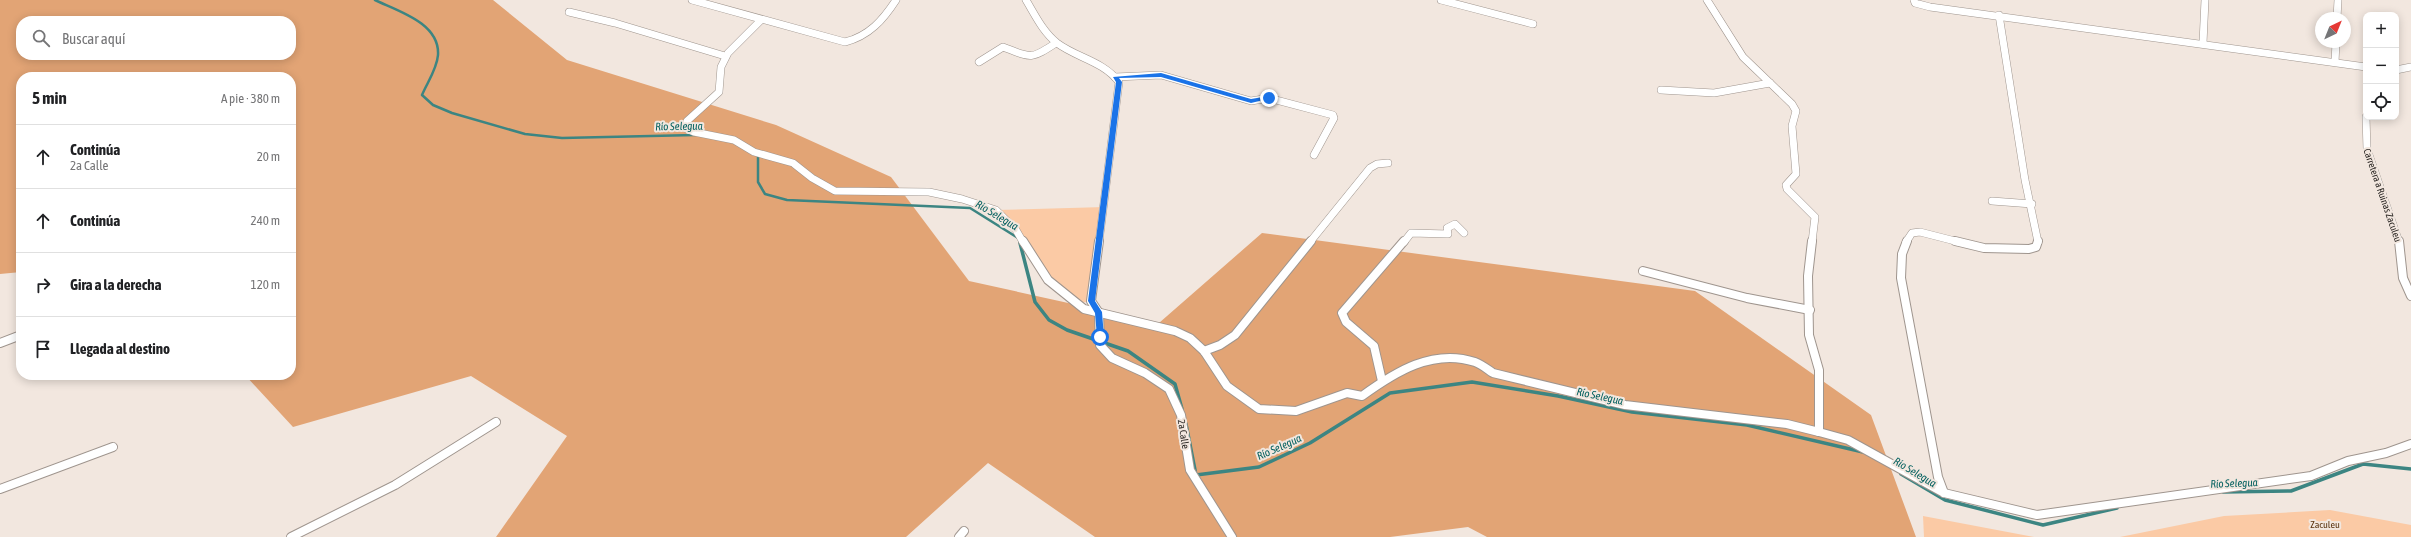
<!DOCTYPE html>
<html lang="es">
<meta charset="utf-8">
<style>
body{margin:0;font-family:"Asap Condensed",sans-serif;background:#f2f2f2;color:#202124}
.controls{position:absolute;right:12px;top:12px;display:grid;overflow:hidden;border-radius:8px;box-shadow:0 2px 10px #0003}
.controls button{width:36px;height:36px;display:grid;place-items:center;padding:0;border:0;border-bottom:1px solid #e0e0e0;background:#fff;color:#202124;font:20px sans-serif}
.compass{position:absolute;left:2315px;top:12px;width:36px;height:36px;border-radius:50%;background:#fff;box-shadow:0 2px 10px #0003;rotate:43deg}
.stop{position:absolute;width:12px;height:12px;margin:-9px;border:3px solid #1a73e8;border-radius:50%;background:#fff}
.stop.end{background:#1a73e8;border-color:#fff;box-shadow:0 1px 4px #0008}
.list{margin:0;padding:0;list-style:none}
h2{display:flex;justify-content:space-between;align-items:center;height:52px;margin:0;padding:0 16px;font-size:17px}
h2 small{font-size:13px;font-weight:400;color:#757577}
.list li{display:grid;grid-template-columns:26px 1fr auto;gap:12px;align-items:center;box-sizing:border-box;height:64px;padding:0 16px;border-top:1px solid #e0e0e0}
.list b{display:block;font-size:15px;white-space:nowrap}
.list p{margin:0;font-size:13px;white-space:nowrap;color:#757577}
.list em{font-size:13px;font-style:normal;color:#757577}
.icon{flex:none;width:22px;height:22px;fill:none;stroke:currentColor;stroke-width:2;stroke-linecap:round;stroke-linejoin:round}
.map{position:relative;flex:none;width:2411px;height:537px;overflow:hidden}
.search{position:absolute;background:#fff;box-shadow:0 2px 10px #0003;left:16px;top:16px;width:280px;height:44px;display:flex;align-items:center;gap:10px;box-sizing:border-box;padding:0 14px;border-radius:16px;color:#757577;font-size:15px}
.panel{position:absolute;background:#fff;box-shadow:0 2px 10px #0003;left:16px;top:72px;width:280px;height:308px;border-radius:16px}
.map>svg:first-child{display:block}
</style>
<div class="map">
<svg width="2411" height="537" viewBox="0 0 2411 537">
<rect width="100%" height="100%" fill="#f2e7df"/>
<g fill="#fbcaa5">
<polygon points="1105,207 1091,301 1081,303 1050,282 1018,233 996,210"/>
<polygon points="2330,510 2411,525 2411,537 2120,537 2224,516"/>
<polygon points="1923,516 2034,537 1924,537"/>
</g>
<path fill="#e2a475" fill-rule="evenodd" d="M0,0H493L567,60L776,125L891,177L969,281L1159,323L1262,233L1695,291L1871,415L1916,537H1487L1468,527L1390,537H1095L988,463L906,537H496L567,436L471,376L293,427L245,375H291V77H21V272L0,274ZM21,21H291V55H21Z"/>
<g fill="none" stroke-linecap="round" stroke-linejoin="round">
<g stroke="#3c8582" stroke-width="2.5">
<path d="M375,0C398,11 440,23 438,55C437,69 427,83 422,95L433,105L452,113L525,134L562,138L695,135"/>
<polyline points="758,154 758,182 765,194 787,200 970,208 1018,238"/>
</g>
<g stroke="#3c8582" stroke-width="3.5">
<polyline points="1020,243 1035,302 1049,320 1067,330 1128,351 1175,384 1182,409"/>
<polyline points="1186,424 1196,475 1259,467 1310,443 1390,393 1472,382 1558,396 1632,412 1747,425 1863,452"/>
<polyline points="1901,474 1945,500 2043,525 2117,508"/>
<polyline points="2223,492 2291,491 2363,464 2411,469"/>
</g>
<g stroke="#9f958e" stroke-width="8">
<g id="street-far1">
<path d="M692,0L845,42C869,36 883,20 896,0"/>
<path d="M1026,0C1035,15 1043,32 1057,43C1077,58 1103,61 1119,82L1099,242"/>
<polyline points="1441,0 1533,24"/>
<polyline points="1707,0 1743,57 1792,104 1796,111 1792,126 1796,174 1786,185 1787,189 1815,217 1812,242"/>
<polyline points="1914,0 1915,3 1930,7 2366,67"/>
<polyline points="569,12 615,23 725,56"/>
<polyline points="1999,15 2025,180 2038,242"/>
<polyline points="2337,18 2338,0"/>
<polyline points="761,20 728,53 721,67 719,92 687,121 685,128 694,132 734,140 754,152 793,163 812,178 835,191 929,192 962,199 996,210 1016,230 1023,242"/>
<polyline points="2203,43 2205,0"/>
<path d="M979,62L1003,47C1032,58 1030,60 1056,43"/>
<polyline points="2335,62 2336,42"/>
<polyline points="2396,70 2411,67"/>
<polyline points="1115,77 1161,75 1251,101 1269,98 1333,115 1334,118 1314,155"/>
<polyline points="1661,90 1714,93 1770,83"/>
<polyline points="2366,117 2367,149 2399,242"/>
<polyline points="1992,201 2032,204"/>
<polyline points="1310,242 1370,168 1377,164 1388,163"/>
<polyline points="1404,242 1411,233 1448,234 1447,228 1455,224 1464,233"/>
<polyline points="1906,242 1912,233 1920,232 1959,242"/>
</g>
</g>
<g stroke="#9f958e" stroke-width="10">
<g id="street">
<path d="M1023,241L1048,280L1084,309L1175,331L1190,338L1204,351L1227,386L1259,409L1296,411L1347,393L1362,396C1395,372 1433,348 1475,362C1481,364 1487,369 1493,373L1625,405L1787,424L1819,432L1848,440L1944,493L2037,515L2311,476L2348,461L2386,453L2411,444"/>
<polyline points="1099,241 1091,301 1099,313 1100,345 1112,358 1145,373 1169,389 1181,415 1190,470 1232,537"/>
<polyline points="1812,241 1808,276 1809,335 1819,370 1819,432"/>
<polyline points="1907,241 1902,254 1901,278 1938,477 1944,493"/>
<polyline points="1955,241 1984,248 2029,249 2036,247 2038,241"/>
<polyline points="2399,241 2403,278 2411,296"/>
<polyline points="1643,271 1747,298 1810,310"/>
<polyline points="0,343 21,335"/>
<polyline points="1204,351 1220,345 1235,335 1311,241"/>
<polyline points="1382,381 1374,346 1346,322 1342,313 1404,241"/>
<polyline points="0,489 113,447"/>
<polyline points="291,537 395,485 496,422"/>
<polyline points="959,537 964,531"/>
</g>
</g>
<use href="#street-far1" stroke="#fff" stroke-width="7"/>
<use href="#street" stroke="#fff" stroke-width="8"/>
</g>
<polygon fill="#1a73e8" points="1161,73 1251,99 1269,96 1272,98 1251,103 1161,77 1119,78 1122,82 1095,301 1102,312 1104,337 1100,340 1097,337 1095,313 1088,301 1116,82 1113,77"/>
<g text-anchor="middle" stroke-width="4" stroke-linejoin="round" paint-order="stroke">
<g font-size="10" fill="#2a2623" stroke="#f2e7df">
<text transform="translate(2383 195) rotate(71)" y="4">Carretera a Ruinas Zaculeu</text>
<text transform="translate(1184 434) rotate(81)" y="4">2a Calle</text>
</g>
<g font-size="10" fill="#5c3410" stroke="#f2e7df">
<text x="2325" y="528">Zaculeu</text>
</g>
<g font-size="11" font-style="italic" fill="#005f5e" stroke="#f2e7df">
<text transform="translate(679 126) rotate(-1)" y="4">Río Selegua</text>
<text transform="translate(997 215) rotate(31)" y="4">Río Selegua</text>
<text transform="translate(1600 396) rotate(12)" y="4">Río Selegua</text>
<text transform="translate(1279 447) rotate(-24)" y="4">Río Selegua</text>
<text transform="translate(1915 472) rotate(31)" y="4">Río Selegua</text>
<text transform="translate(2234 483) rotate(-2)" y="4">Río Selegua</text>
</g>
</g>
</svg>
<div class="controls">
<button>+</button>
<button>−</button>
<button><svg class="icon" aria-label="locate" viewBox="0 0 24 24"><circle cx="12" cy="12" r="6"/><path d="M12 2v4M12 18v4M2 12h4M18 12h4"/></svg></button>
</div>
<svg class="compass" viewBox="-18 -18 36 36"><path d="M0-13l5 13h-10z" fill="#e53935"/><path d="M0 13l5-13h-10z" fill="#757577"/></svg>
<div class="stop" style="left:1100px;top:337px"></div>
<div class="stop end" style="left:1269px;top:98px"></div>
<div class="search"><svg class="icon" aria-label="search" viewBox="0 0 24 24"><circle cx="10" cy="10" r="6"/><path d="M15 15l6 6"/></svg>Buscar aquí</div>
<section class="panel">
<h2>5 min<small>A pie · 380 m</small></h2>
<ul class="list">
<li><svg class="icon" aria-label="ahead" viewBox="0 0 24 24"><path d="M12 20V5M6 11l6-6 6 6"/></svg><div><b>Continúa</b><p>2a Calle</p></div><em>20 m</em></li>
<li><svg class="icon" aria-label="ahead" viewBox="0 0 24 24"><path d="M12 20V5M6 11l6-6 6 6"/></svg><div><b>Continúa</b></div><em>240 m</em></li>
<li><svg class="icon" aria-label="right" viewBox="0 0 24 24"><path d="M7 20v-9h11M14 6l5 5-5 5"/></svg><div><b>Gira a la derecha</b></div><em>120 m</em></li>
<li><svg class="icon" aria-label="arrive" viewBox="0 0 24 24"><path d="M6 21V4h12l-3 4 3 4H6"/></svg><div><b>Llegada al destino</b></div></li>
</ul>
</section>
</div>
